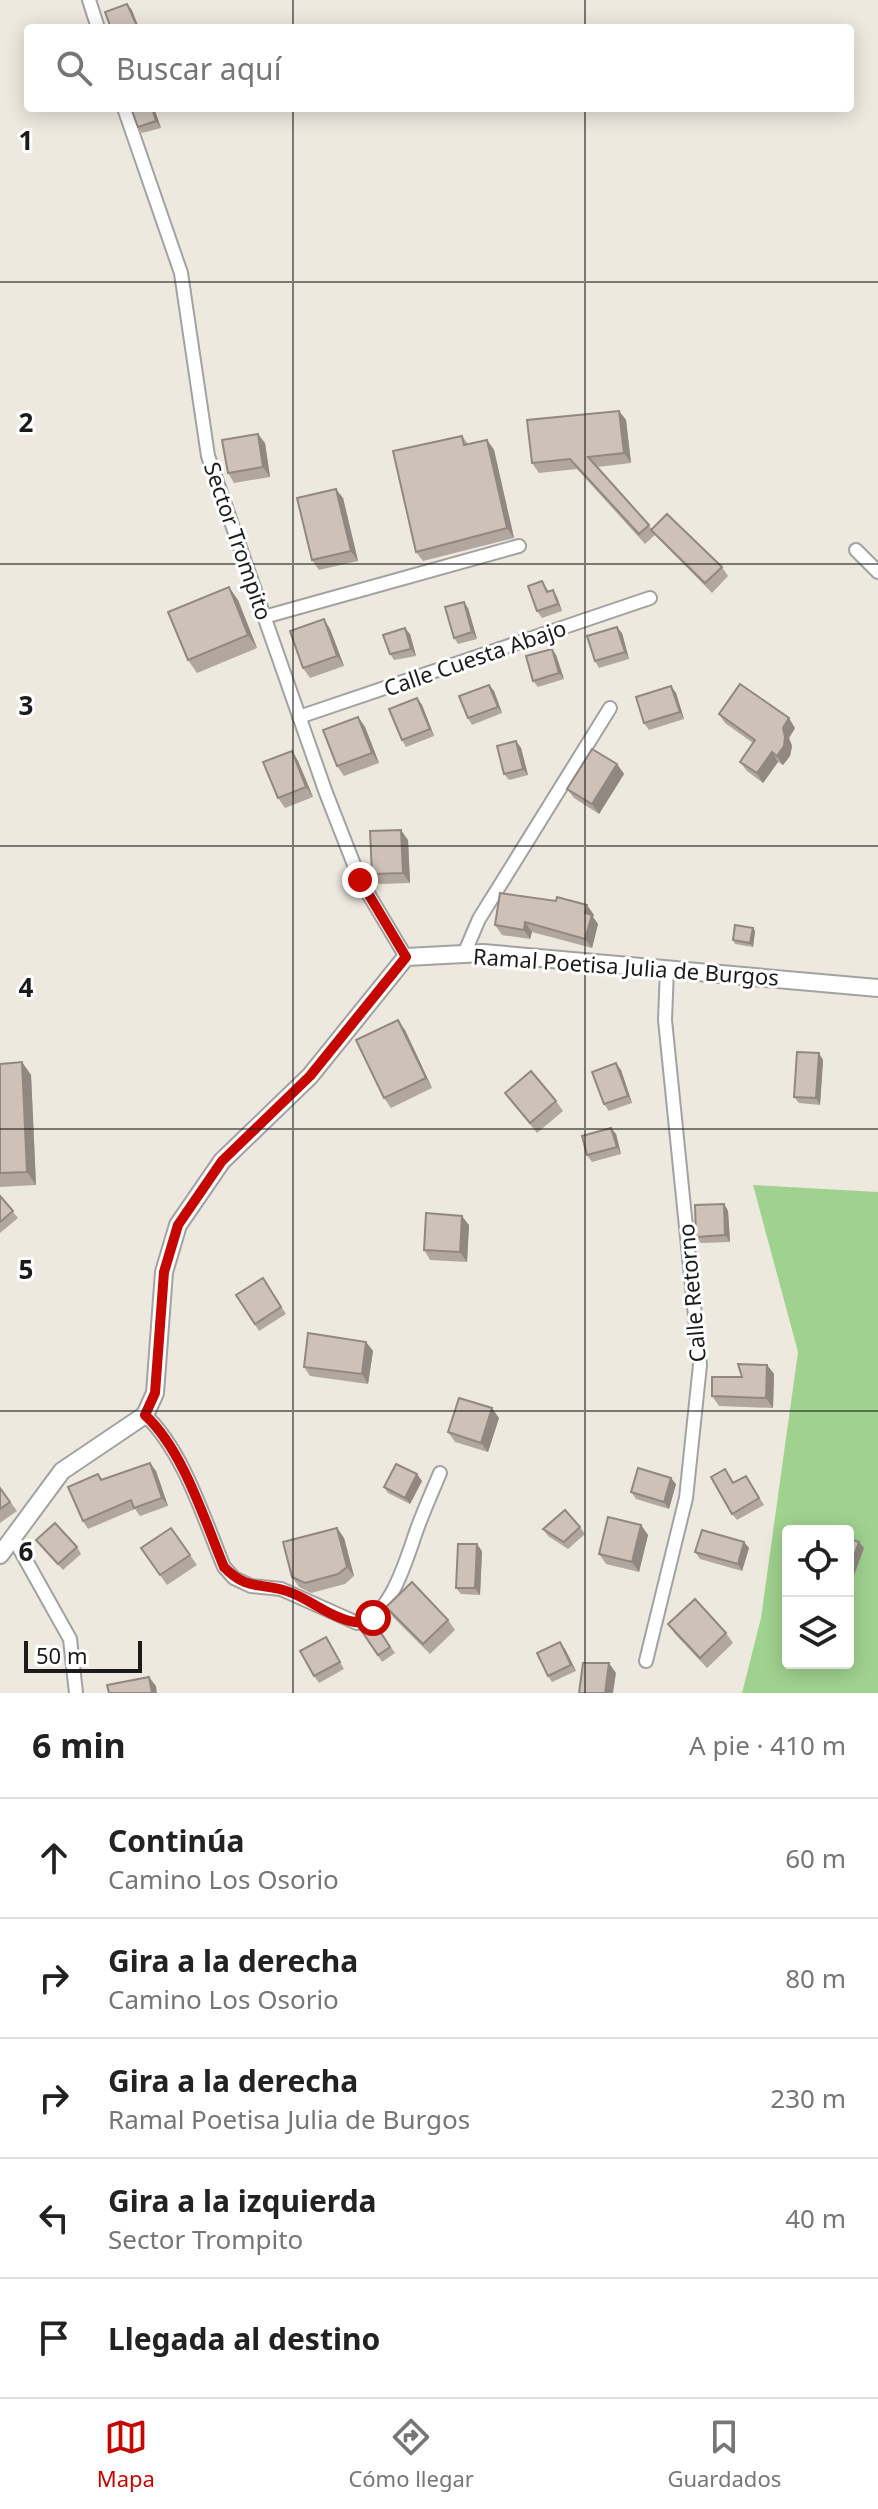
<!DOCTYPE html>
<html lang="es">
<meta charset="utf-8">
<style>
body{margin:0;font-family:"Noto Sans",sans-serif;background:#f6f6f6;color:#222}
.controls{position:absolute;right:24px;bottom:24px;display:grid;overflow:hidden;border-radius:8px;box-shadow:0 4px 20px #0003}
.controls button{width:72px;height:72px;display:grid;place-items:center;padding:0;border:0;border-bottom:2px solid #e0e0e0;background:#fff;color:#222;font:40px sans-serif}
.scale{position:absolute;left:24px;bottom:20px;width:118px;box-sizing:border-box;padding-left:8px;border:4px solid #1b1b1b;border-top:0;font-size:22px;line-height:28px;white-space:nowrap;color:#1b1b1b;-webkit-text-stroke:6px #fff;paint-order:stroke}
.stop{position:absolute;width:24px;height:24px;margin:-18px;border:6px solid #c60700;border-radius:50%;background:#fff}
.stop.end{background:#c60700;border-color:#fff;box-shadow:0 2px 8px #0008}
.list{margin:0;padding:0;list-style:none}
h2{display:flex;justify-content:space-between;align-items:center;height:104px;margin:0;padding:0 32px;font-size:34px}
h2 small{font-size:26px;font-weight:400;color:#767676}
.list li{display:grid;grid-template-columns:52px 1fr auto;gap:24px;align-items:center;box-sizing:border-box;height:120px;padding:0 32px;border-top:2px solid #e0e0e0}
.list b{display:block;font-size:30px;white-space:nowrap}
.list p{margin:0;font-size:26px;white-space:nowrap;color:#767676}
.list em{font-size:26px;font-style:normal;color:#767676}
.icon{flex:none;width:44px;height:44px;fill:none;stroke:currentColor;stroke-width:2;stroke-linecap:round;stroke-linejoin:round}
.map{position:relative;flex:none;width:878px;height:1693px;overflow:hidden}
.search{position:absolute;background:#fff;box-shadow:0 4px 20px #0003;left:24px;right:24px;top:24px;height:88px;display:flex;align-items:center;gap:20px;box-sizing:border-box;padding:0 28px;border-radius:8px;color:#767676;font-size:30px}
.sheet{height:704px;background:#fff}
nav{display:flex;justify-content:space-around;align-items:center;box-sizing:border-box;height:112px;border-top:2px solid #e0e0e0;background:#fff;font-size:22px;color:#767676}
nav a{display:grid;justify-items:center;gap:4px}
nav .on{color:#c60700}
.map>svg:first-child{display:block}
</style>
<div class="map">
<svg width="878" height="1693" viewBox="0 0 878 1693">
<rect width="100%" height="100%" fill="#eee9df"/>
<path fill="#a0d28f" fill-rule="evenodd" d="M753,1185L878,1192V1693H742L761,1618L798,1352ZM788,1531H848V1663H788Z"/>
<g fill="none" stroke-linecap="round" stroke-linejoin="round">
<g stroke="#a2a2a2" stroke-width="16">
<g id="minor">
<polyline points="89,0 98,28"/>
<polyline points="124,108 181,273 208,456 326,793 360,880 406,957"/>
<polyline points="856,550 878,572"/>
<polyline points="264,617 519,546"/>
<polyline points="299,717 650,598"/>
<polyline points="464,954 479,919 610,708"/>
<path d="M145,1415C183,1450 204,1519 224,1567L234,1578L251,1586L281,1589L357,1623C390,1620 407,1557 416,1532C423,1512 432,1492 440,1473"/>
<polyline points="14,1539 70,1639 76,1693"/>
<polyline points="646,1661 686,1498 700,1365 665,1020 667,969"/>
</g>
</g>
<g stroke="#a2a2a2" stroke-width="20">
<polyline id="tertiary" points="0,1555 62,1471 145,1415 155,1393 164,1272 178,1225 222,1161 310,1076 406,957 483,953 878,988"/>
</g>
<use href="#minor" stroke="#fff" stroke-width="12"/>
<use href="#tertiary" stroke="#fff" stroke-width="16"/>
</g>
<g fill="#b1a79e">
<polygon points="154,108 161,128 142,133 138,127"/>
<polygon points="619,411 626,420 631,463 597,467 652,529 722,567 728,576 712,593 655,535 645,544 577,469 539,473 532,463"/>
<polygon points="462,436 468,444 487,440 494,450 514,538 423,561 416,552"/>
<polygon points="265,443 270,477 234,483 228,473"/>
<polygon points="343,498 358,561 319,570 312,560"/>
<polygon points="542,581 549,592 557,597 562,611 542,618 537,611"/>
<polygon points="238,600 257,648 197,673 188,660"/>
<polygon points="468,608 477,639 458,644 454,638"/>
<polygon points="330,629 344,666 310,678 303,668"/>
<polygon points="622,633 629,659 599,668 595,661"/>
<polygon points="410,634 416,656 394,660 390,654"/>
<polygon points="552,649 556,655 564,679 538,687 533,681"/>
<polygon points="489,685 494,691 502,713 472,725 468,718"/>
<polygon points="671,686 676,693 684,719 649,730 644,723"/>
<polygon points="417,698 422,705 434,736 406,747 402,740"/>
<polygon points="719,714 795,728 789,738 792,746 790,756 783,765 778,762 763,783 747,771 740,762 753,743 725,723"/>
<polygon points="358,717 365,727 379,763 344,776 337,766"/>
<polygon points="516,741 521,748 528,775 509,780 504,774"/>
<polygon points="292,751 298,761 313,797 285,808 278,798"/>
<polygon points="617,764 624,774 599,814 574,798 567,789"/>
<polygon points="408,840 410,883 379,884 372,874"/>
<polygon points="594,915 593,917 598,924 592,948 532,932 530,939 502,935 495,925"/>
<polygon points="753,928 755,931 753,947 735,944 733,940"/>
<polygon points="405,1030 432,1088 391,1108 384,1098"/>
<polygon points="823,1060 820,1105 799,1103 794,1097"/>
<polygon points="22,1062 31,1075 36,1185 0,1187 0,1064"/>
<polygon points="621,1070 632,1103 609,1111 604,1104"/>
<polygon points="505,1093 556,1101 563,1111 537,1133"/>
<polygon points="611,1128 616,1134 621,1154 592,1162 587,1155"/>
<polygon points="0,1196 18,1218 0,1233"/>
<polygon points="724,1204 728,1211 730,1242 701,1243 696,1237"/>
<polygon points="469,1225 467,1262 430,1260 424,1250"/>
<polygon points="263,1278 286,1314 259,1331 236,1295"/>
<polygon points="366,1342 373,1351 368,1384 310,1376 304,1367"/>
<polygon points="767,1365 774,1374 773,1408 719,1406 712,1396 742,1377"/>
<polygon points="499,1418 488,1452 455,1442 448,1432"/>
<polygon points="156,1471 168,1506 140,1516 135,1509 88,1529 83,1521 98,1474 103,1480"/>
<polygon points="746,1476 764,1505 737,1520 732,1514 734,1483"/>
<polygon points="422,1481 410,1504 388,1493 384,1487"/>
<polygon points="676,1484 669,1509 636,1499 631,1492"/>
<polygon points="0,1488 17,1511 0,1523"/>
<polygon points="641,1525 648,1535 639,1572 606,1564 599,1554"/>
<polygon points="580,1527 585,1534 568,1549 548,1536 543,1529"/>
<polygon points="171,1528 197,1565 167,1585 141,1548"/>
<polygon points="337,1528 344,1538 354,1576 345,1584 311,1593 299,1587 292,1577"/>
<polygon points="36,1540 77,1547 81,1554 63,1570"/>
<polygon points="744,1542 749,1548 742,1571 700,1559 695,1552"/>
<polygon points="482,1551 480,1595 461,1594 456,1588"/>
<polygon points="386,1607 448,1620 455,1630 430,1654 393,1617"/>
<polygon points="374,1622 395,1653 382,1662 361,1630"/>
<polygon points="668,1624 726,1633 733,1643 707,1668 675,1634"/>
<polygon points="330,1644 344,1669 319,1683 314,1676"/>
<polygon points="565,1649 576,1671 552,1682 548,1676"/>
</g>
<g fill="#908881">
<polygon points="127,4 132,10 139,28 138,28"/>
<polygon points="152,108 154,108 161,128 156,121"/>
<polygon points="619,411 626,420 631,463 624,453"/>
<polygon points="258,434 265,443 270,477 263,467"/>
<polygon points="487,440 494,450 514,538 507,528"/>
<polygon points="336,489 343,498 358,561 351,551"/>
<polygon points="229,587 238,600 257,648 248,635"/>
<polygon points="553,590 557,597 562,611 558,604"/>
<polygon points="464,602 468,608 477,639 472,632"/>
<polygon points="324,619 330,629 344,666 337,656"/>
<polygon points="617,627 622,633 629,659 625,652"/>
<polygon points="405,628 410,634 416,656 411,649"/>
<polygon points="552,649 556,655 564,679 559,673"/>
<polygon points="489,685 494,691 502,713 498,707"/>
<polygon points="671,686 676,693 684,719 680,712"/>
<polygon points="417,698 422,705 434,736 430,729"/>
<polygon points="358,717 365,727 379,763 372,753"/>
<polygon points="789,718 795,728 789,738 792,746 790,756 783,765 777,756 783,728"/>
<polygon points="516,741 521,748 528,775 523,769"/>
<polygon points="292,751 298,761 313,797 306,787"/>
<polygon points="772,752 778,762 763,783 757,773"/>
<polygon points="617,764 624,774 599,814 592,804"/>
<polygon points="401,830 408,840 410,883 403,873"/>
<polygon points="587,905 594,915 593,917 598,924 592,948 585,939 585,913"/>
<polygon points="525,922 532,932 530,939 524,930"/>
<polygon points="753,928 755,931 753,947 750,943"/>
<polygon points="398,1020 405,1030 432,1088 426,1078"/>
<polygon points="819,1053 823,1060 820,1105 816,1098"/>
<polygon points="22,1062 31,1075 36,1185 27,1172"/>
<polygon points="616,1063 621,1070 632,1103 628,1096"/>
<polygon points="611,1128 616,1134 621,1154 617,1147"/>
<polygon points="724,1204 728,1211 730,1242 725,1235"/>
<polygon points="462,1216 469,1225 467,1262 460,1252"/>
<polygon points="366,1342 373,1351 368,1384 362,1374"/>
<polygon points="767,1365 774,1374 773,1408 766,1398"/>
<polygon points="492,1408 499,1418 488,1452 481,1443"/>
<polygon points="150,1463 156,1471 168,1506 162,1498"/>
<polygon points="417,1474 422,1481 410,1504 405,1498"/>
<polygon points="671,1478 676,1484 669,1509 664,1502"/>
<polygon points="641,1525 648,1535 639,1572 632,1562"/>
<polygon points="337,1528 344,1538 354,1576 347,1567"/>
<polygon points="744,1542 749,1548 742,1571 738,1564"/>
<polygon points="859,1542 864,1548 852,1581 848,1575 848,1572"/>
<polygon points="477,1544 482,1551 480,1595 475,1588"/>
<polygon points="560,1642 565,1649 576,1671 571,1665"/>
<polygon points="609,1663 616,1673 613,1693 605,1693"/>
<polygon points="149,1677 156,1686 157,1693 152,1693"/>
</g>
<g fill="#cec2b8" stroke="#908881" stroke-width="2">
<polygon points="127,4 138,28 111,28 105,12"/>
<polygon points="131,108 152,108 156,121 138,127"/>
<polygon points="619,411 624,453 588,457 649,525 639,534 570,459 532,463 527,420"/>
<polygon points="258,434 263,467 228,473 222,440"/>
<polygon points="462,436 464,445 487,440 507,528 416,552 393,451"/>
<polygon points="336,489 351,551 312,560 297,498"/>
<polygon points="667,514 722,567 705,583 651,530"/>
<polygon points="542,581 547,592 553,590 558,604 537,611 528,586"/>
<polygon points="229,587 248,635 188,660 168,612"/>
<polygon points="464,602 472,632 454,638 445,607"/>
<polygon points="324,619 337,656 303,668 290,631"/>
<polygon points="617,627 625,652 595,661 587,636"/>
<polygon points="405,628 411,649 390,654 383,635"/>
<polygon points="552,649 559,673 533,681 526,656"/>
<polygon points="740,684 789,718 783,728 785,737 784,746 777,756 772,752 757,773 740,762 755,740 719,714"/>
<polygon points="489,685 498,707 468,718 459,696"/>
<polygon points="671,686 680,712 644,723 636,697"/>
<polygon points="417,698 430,729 402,740 389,709"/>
<polygon points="358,717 372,753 337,766 323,730"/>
<polygon points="516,741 523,769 504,774 497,746"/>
<polygon points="592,749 617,764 592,804 567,789"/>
<polygon points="292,751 306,787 278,798 263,762"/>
<polygon points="401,830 403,873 372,874 370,831"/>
<polygon points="500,893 556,901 557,897 587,905 585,913 592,915 585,939 525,922 524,930 495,925"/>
<polygon points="735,925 753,928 750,943 733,940"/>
<polygon points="398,1020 426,1078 384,1098 356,1040"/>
<polygon points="797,1052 819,1053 816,1098 794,1097"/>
<polygon points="22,1062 27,1172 0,1173 0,1064"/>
<polygon points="616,1063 628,1096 604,1104 592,1072"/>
<polygon points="531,1071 556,1101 530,1123 505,1093"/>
<polygon points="611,1128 617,1147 587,1155 582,1136"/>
<polygon points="0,1196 13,1211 0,1222"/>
<polygon points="724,1204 725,1235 696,1237 695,1205"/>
<polygon points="426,1213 462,1216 460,1252 424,1250"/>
<polygon points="263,1278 281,1307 255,1324 236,1295"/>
<polygon points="308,1333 366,1342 362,1374 304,1367"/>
<polygon points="738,1364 767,1365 766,1398 712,1396 712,1377 742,1377"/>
<polygon points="459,1398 492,1408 481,1443 448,1432"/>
<polygon points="150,1463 162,1498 134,1508 131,1500 83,1521 68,1487 98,1474 101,1480"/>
<polygon points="396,1464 417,1474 405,1498 384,1487"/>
<polygon points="638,1468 671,1478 664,1502 631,1492"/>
<polygon points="725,1469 733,1483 746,1476 759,1498 732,1514 711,1477"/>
<polygon points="0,1488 10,1502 0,1509"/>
<polygon points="565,1510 580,1527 564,1542 543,1529"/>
<polygon points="608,1517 641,1525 632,1562 599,1554"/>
<polygon points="55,1523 77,1547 58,1564 36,1540"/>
<polygon points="171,1528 190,1555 160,1575 141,1548"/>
<polygon points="337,1528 347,1567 338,1574 305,1583 292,1577 283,1542"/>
<polygon points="702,1530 744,1542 738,1564 695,1552"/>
<polygon points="848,1538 859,1542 848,1572"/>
<polygon points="458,1544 477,1544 475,1588 456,1588"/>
<polygon points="412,1582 448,1620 423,1644 386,1607"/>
<polygon points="695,1599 726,1633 700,1658 668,1624"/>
<polygon points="374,1622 390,1647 378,1655 361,1630"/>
<polygon points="326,1637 340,1662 314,1676 300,1651"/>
<polygon points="560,1642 571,1665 548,1676 537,1653"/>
<polygon points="583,1663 609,1663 605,1693 579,1693"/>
<polygon points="149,1677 152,1693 109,1693 107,1685"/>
</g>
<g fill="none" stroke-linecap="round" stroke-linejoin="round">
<path stroke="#c60700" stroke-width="10" d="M360,880L406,957L310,1076L222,1161L178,1225L164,1272L155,1393L145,1415C183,1450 204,1519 224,1567C249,1593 263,1581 292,1593C312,1601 333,1619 355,1622C362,1623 366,1621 373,1618"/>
</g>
<path fill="none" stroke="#1b1b1b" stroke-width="2" stroke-opacity="0.55" d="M293,0V28M585,0V28M293,108V1693M585,108V1693M0,282H878M0,564H878M0,846H878M0,1129H878M0,1411H878"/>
<g text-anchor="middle" stroke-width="6" stroke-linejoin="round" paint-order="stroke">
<g font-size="22" fill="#1b1b1b" stroke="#fff">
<text transform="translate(238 541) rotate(71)" y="8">Sector Trompito</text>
<text transform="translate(475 658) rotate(-19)" y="8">Calle Cuesta Abajo</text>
<text transform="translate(626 967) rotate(4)" y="8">Ramal Poetisa Julia de Burgos</text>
<text transform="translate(692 1293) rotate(-95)" y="8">Calle Retorno</text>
</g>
</g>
<g font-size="26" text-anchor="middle" font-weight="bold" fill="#1b1b1b" stroke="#fff" stroke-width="6" stroke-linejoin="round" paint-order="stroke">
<text x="26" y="150">1</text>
<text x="26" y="432">2</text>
<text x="26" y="715">3</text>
<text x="26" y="997">4</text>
<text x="26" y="1279">5</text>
<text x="26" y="1561">6</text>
</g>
</svg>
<div class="controls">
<button><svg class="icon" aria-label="locate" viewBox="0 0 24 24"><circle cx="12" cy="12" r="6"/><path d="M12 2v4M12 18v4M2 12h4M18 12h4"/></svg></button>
<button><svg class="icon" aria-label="layers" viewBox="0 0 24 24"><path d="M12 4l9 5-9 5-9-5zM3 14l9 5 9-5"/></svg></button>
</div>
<div class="scale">50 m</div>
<div class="stop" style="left:373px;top:1618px"></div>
<div class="stop end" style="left:360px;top:880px"></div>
<div class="search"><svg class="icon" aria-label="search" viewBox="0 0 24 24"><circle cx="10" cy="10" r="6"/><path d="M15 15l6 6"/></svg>Buscar aquí</div>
</div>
<section class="sheet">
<h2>6 min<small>A pie · 410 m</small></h2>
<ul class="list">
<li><svg class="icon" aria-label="ahead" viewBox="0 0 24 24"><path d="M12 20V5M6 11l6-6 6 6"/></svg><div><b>Continúa</b><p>Camino Los Osorio</p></div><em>60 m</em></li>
<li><svg class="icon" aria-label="right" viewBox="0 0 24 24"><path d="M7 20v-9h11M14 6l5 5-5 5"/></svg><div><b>Gira a la derecha</b><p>Camino Los Osorio</p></div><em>80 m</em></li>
<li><svg class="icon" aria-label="right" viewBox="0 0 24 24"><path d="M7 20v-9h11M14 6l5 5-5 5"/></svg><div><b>Gira a la derecha</b><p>Ramal Poetisa Julia de Burgos</p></div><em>230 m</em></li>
<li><svg class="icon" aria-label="left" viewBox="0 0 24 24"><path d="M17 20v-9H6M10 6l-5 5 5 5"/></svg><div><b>Gira a la izquierda</b><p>Sector Trompito</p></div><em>40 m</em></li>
<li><svg class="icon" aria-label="arrive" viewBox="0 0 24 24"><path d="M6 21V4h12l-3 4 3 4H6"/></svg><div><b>Llegada al destino</b></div></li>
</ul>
</section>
<nav>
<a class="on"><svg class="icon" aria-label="map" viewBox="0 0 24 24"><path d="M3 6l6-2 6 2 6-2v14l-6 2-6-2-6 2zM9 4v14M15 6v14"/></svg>Mapa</a>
<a><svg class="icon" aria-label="directions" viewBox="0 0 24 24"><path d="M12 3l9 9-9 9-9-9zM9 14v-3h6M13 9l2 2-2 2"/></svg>Cómo llegar</a>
<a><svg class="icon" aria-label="saved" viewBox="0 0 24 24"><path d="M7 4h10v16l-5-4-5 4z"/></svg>Guardados</a>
</nav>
